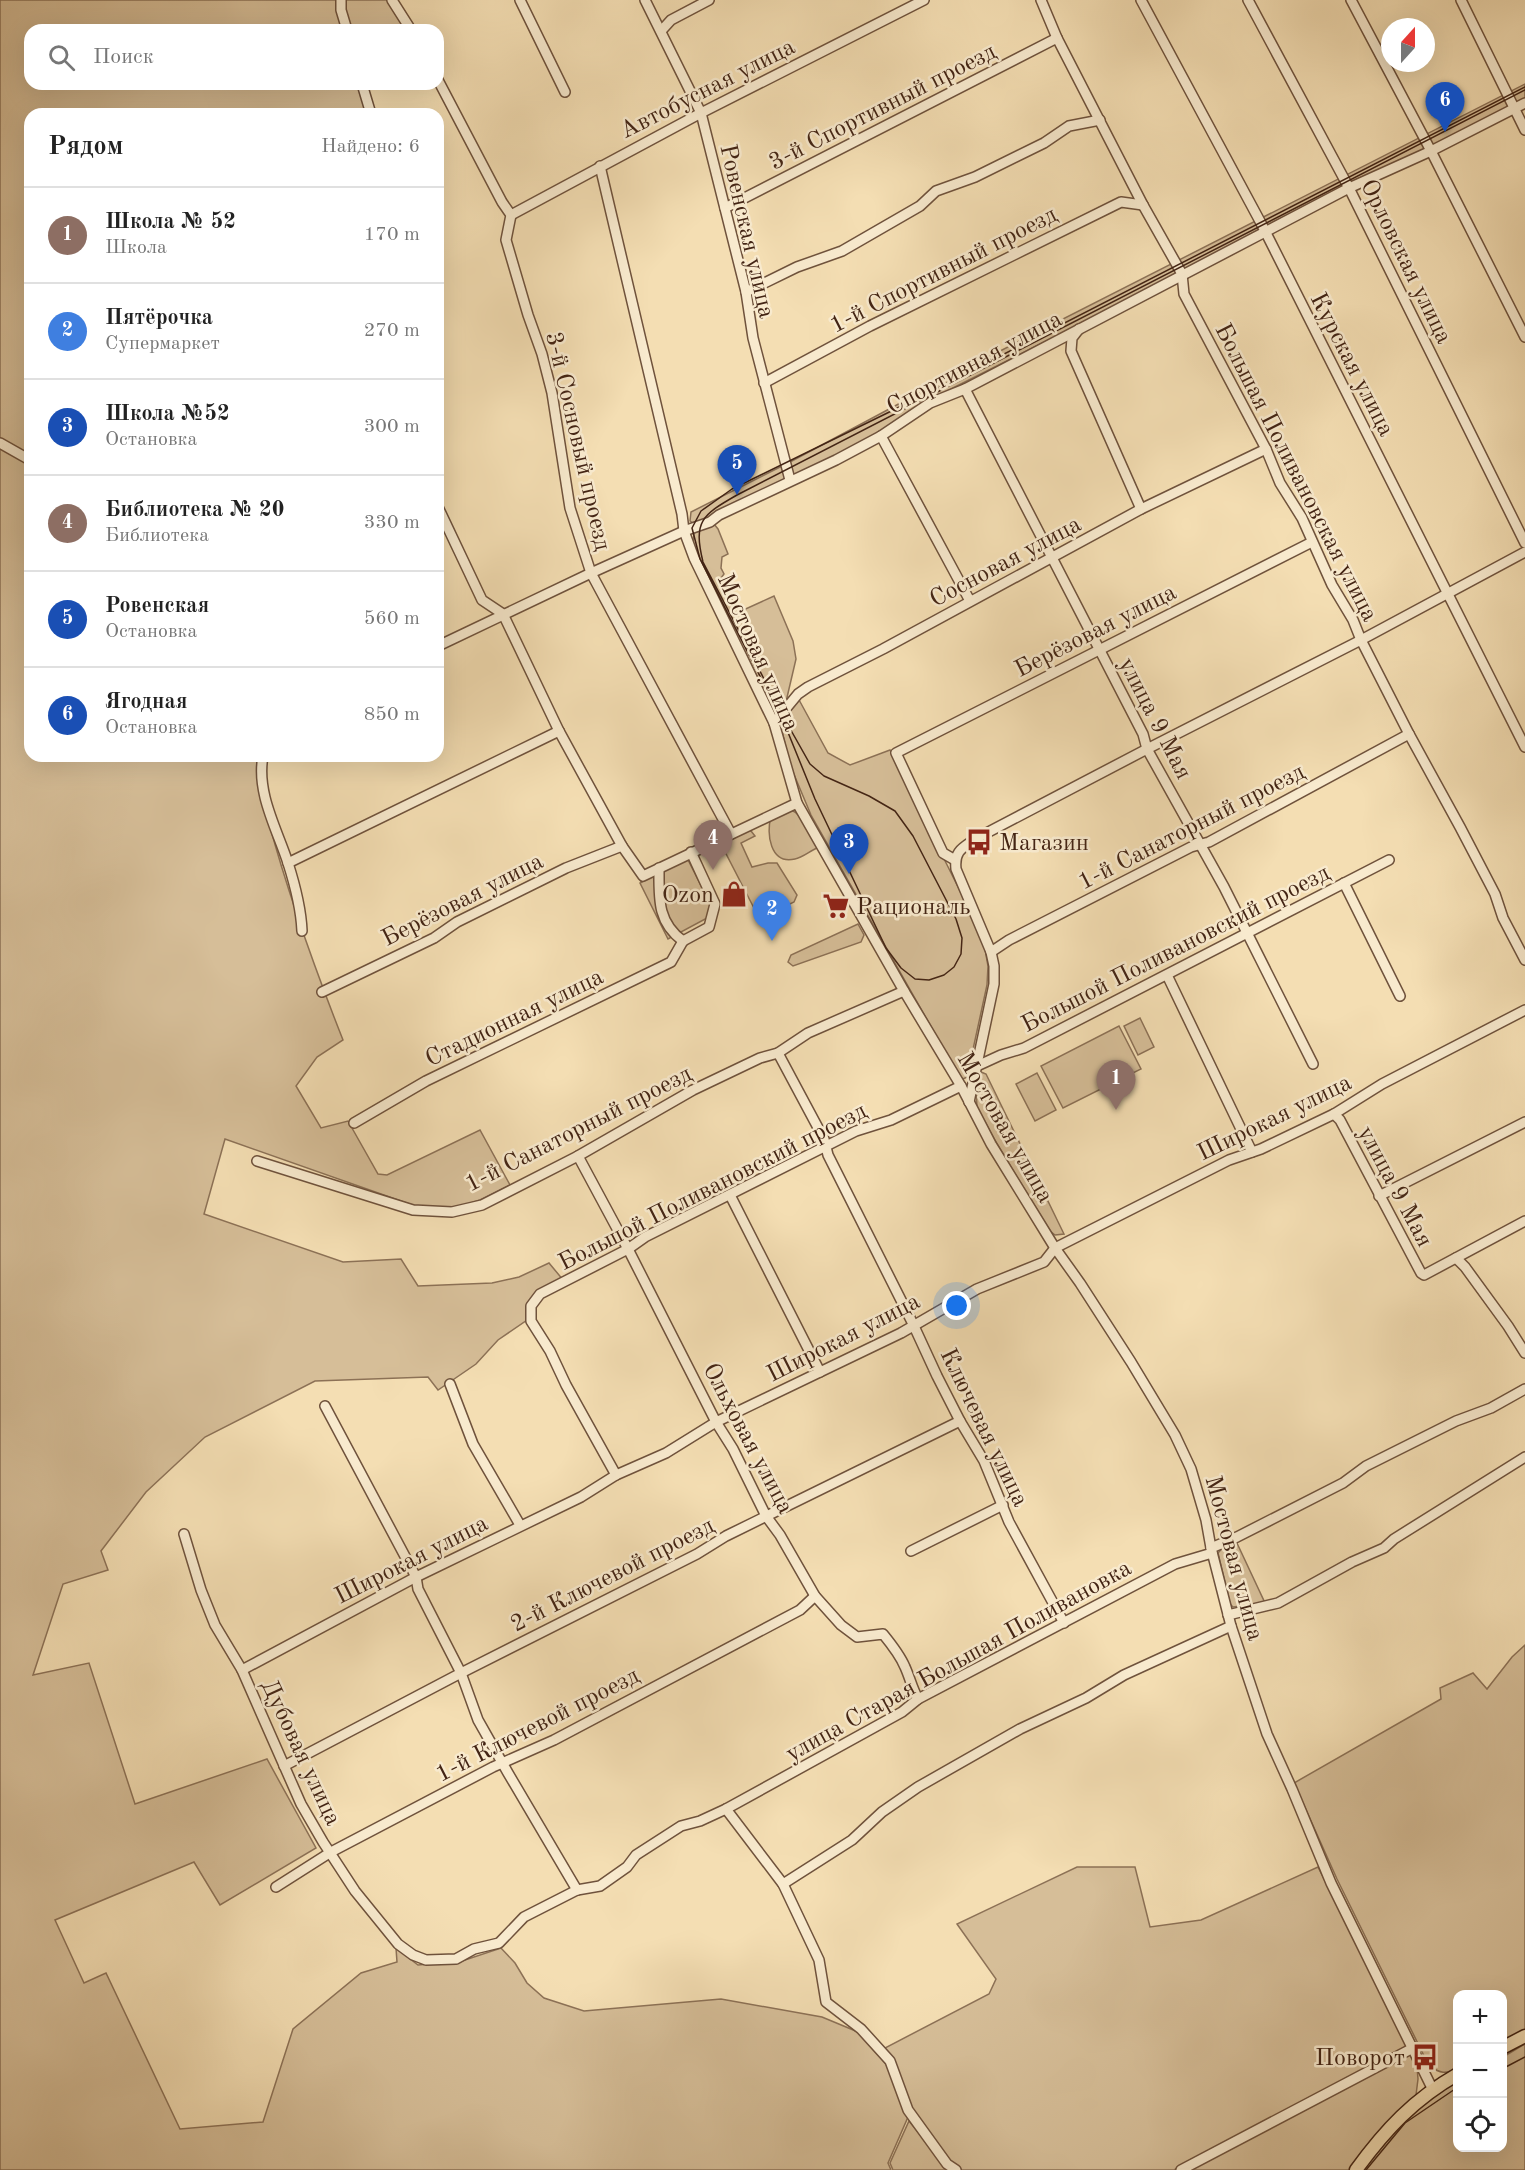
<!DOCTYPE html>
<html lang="ru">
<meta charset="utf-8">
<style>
body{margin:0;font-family:"Old Standard TT",serif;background:#f2f2f2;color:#222}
.controls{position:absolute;right:18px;bottom:18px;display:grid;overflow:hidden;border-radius:12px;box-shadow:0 6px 24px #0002}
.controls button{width:54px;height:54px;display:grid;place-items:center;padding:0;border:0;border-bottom:2px solid #e0e0e0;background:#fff;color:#222;font:30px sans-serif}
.compass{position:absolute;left:1381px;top:18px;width:54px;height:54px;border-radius:50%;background:#fff;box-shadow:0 6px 24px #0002;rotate:21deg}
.you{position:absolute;left:957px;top:1306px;width:21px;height:21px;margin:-15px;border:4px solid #fff;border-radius:50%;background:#1a73e8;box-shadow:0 0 0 9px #1a73e833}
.badge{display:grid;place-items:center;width:39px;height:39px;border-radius:50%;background:#ea580c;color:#fff;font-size:20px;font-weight:700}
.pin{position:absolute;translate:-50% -50px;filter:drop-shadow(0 2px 3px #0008)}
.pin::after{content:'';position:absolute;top:32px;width:21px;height:18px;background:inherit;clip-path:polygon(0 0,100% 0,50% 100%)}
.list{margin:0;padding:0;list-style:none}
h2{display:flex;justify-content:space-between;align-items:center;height:78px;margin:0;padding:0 24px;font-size:26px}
h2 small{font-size:20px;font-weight:400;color:#767676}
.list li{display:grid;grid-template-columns:39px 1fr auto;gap:18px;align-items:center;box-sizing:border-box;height:96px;padding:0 24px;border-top:2px solid #e0e0e0}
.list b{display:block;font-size:22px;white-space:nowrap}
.list p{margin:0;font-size:20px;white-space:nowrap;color:#767676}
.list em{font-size:20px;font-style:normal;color:#767676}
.icon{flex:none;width:33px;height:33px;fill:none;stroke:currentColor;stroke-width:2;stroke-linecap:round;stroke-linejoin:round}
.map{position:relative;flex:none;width:1525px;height:2170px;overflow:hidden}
.search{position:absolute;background:#fff;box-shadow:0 6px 24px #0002;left:24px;top:24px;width:420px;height:66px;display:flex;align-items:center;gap:15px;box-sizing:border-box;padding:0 21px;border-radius:18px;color:#767676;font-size:22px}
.panel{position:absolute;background:#fff;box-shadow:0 6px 24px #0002;left:24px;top:108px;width:420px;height:654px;border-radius:18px}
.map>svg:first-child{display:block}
</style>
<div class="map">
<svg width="1525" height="2170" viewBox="0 0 1525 2170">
<rect width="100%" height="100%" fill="#f4deb3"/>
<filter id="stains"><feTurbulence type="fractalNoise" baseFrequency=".00333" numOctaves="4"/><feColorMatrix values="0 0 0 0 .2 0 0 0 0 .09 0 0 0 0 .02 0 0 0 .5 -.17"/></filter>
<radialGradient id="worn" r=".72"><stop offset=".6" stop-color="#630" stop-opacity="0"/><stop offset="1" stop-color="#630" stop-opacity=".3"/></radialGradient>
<g fill="#d6be98" stroke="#8c7156" stroke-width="1.5">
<path d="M0,0H339L347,30H30V84H362L370,114H30V756H259C253,778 263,802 269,823C289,897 315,969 343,1040L317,1057L296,1086L321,1128L348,1121L378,1174L387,1175L480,1130L510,1185L480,1200L452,1209L418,1207L225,1139L204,1214L343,1262L401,1259L418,1286L492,1283L519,1277L549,1263L564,1281L539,1293L530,1318L498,1340L476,1364L438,1390L428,1377L315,1381L205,1437L146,1492L101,1551L108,1570L63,1584L33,1675L89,1663L135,1804L267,1759L316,1848L220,1905L194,1862L55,1920L84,1983L106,1973L180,2129L263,2122L293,2029L361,1973L397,1962L396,1948L418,1965L462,1961L501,1948L515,1963L527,1983L544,1998L584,2011L721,1999L822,2017L858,2032L886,2064L908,2117L888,2163L891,2170H0Z"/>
<polygon points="343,0 389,0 406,29 350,30"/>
<polygon points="1525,84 1525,101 929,400 880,434 696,525 690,521 691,512 790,462 951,376"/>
<polygon points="714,524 718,529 728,554 722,557 721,568 724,574 721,578 739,612 774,596 793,641 796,659 785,706 776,714 697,557 693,544 694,533"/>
<polygon points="798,698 828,753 850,765 890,750 963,897 985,949 988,966 987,985 967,1077 963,1079 959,1076 811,815 790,765 781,727 788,710"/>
<path d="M787,809C803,811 810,835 817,848C810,851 802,858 795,859C770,865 766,833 771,817Z"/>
<polygon points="745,830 751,831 755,836 741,843 752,867 768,863 777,863 797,895 794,902 766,916 756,912 720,842"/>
<polygon points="687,858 712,907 709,917 668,939 640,883"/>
<polygon points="858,924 864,935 861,942 793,966 788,962 791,955"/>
<polygon points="1140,1018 1154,1047 1138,1055 1124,1026"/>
<polygon points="1119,1026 1141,1069 1063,1108 1041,1066"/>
<polygon points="981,1072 986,1074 1064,1234 1055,1235 1050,1231 997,1144 977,1107 976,1089"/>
<polygon points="1037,1073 1056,1110 1035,1121 1016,1084"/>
<polygon points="1236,1541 1265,1603 1233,1607 1230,1604 1218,1553 1225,1545"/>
<path d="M1525,1645V2032L1503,2044L1502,1994H1458L1457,2068C1446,2075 1440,2073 1429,2066L1337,1879L1294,1783L1441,1699L1440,1688L1473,1673L1487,1689L1512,1657Z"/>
<path d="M1077,1867H1135L1150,1927L1201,1920L1318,1867L1408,2047L1174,2170H960C925,2145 901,2088 883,2049L989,1994L996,1979L957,1924Z"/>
<path d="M1525,2044V2170H1361C1393,2133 1414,2106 1457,2082L1458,2148H1502L1503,2057Z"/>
<polygon points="1409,2053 1417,2067 1418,2079 1416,2095 1371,2141 1350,2170 1189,2170"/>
<polygon points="909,2121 947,2168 950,2170 893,2170 890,2163"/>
</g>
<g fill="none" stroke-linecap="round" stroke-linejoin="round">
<g stroke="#6f523c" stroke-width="12">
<g id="minor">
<polyline points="341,0 341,10 347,30"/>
<polyline points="392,0 411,30"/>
<polyline points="520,0 565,92"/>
<polyline points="645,0 701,113 746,292 753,338 790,480"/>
<polyline points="1041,0 1057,38 1143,205 1182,274 1184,294 1266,449 1280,483 1302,518 1332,585 1353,620 1361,640 1409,734 1460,827 1495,894 1503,918 1525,960"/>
<polyline points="1141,0 1262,225 1525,747"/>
<polyline points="1248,0 1349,188 1525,543"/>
<polyline points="1351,0 1431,151 1525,337"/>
<polyline points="1461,0 1525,130"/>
<polyline points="661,31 671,20 709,0"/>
<polyline points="438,80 502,202 511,215 506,240 528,315 542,354 552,393 570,508 591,573 731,834"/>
<polyline points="362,84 371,114"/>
<polyline points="600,166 682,514 684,531 694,558 774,723 797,803 904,991 961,1086 991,1144 1055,1248 1080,1283 1131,1362 1175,1435 1191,1469 1206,1520 1211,1548 1231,1626 1267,1734 1292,1789 1331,1883 1432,2088"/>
<polyline points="725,208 1057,38"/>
<polyline points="511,215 701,113 924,0"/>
<polyline points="746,292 797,267 842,251 920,206 936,191 975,177 1044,143 1069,126 1100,120"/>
<polyline points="1079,329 1072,338 1071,351 1141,509"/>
<polyline points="764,383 870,326 1121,202 1143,205"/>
<polyline points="965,389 1143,734 1147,749 1224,887 1313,1064"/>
<polyline points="881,436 970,601"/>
<polyline points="0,443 30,460"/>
<polyline points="438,507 482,600 503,614 559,731 622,846 643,876 797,803"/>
<polyline points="438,646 591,573 684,531 710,522 719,515 836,460 881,436 930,403 965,389 1349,188 1431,151 1525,103"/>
<polyline points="774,723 798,694 808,687 883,649 1141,509 1266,449"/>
<path d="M263,756C256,793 277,829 288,863C295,885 301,907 302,931"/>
<polyline points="955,860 943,853 896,753 1312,542"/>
<polyline points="288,863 559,731"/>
<path d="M659,868C659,898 657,922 683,941"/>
<polyline points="1344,883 1400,996"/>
<polyline points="683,941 709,927 715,904 691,852"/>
<polyline points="991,952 1009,940 1191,847 1209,842 1409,734"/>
<polyline points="1167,975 1252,1152"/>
<polyline points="322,992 434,938 457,922 566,868 622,846"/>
<polyline points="778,1053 824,1139 828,1155 913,1324 937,1376 960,1421 984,1461 1009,1522 1064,1623"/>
<polyline points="977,1066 1001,1055 1024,1048 1389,860"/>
<path d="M969,1102L994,984V966L991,952L956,869C954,850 963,848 977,838L1147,749L1361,640L1525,552"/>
<polyline points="1334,1114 1340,1120 1421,1273 1424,1275 1525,1221"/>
<polyline points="354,1123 426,1081 671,962 683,941"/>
<path d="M578,1156L628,1249L716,1422L733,1449L766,1516L780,1535L815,1596L841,1625L857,1637L883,1634C892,1645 900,1655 905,1667C910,1678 912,1688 918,1699"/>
<polyline points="257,1161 413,1210 452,1212 482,1205 578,1156 693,1090 760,1058 778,1053 808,1033 904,991"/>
<polyline points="730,1195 820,1372"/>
<polyline points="1379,1196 1525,1122"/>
<polyline points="1456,1258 1465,1267 1508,1326 1525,1353"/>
<polyline points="450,1384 473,1444 520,1525"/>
<polyline points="325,1406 416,1577 418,1589 461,1673 478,1720 508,1773 577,1890"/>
<polyline points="616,1475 566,1385 550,1351 531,1321 531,1306 540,1294 628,1249 645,1237 856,1131 891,1120 961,1086"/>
<polyline points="184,1534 201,1590 215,1625 242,1670 301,1804 323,1842 355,1891 398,1944 413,1955 426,1960 456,1959 474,1949 499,1943 524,1917 577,1890 600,1886 627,1867 636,1855 681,1826 700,1821 726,1809 902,1712 918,1699 1175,1564 1212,1553"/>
<polyline points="1211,1548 1237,1537 1343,1483 1366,1466 1456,1421 1491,1408 1525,1389"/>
<polyline points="911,1551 1003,1505"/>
<polyline points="1228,1615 1278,1603 1352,1562 1384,1548 1394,1539 1525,1457"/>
<polyline points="242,1670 416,1577 581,1497 616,1475 666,1453 716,1422 901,1333 977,1289 1044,1262 1055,1248 1229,1160 1261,1149 1334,1114 1382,1084 1525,1010"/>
<polyline points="284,1766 461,1673 697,1554 726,1536 960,1421"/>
<polyline points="726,1809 783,1884 819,1960 826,2002 861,2029 890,2061 908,2110 947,2164 956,2170"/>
<polyline points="783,1884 852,1840 882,1812 918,1787 1020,1729 1086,1698 1124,1675 1231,1626"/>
<polyline points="276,1887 331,1852 493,1767 554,1740 800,1610 815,1596"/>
<polyline points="1181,2170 1413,2048"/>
</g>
</g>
<g stroke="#432414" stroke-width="15">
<g id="major">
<polyline points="1502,2048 1525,2036"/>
<path d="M1356,2170C1385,2130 1414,2099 1458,2074"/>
</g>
</g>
<use href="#minor" stroke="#f8eace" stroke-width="9"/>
<use href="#major" stroke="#f4deb3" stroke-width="12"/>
<g stroke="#432414" stroke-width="1.5">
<path d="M1525,87L922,396L732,489L701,511L692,528L700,559L785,725L815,799L886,948L901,968L915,979L929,980L944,975L954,967L961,954L962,938L956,919L913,836L895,811L869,796L824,776L810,764L788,725L703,562C693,521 702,515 737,495L1525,90"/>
<polyline points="1502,2069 1525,2057"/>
<polyline points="1366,2170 1405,2123 1458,2087"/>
</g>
</g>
<defs>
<g id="bus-bare" transform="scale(2.07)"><path d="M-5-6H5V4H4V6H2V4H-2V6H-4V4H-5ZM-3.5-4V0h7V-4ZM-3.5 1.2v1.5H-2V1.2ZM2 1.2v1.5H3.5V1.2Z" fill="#8f2418" stroke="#f8eace" stroke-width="2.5" paint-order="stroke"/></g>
<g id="shop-bare" transform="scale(2.07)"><path d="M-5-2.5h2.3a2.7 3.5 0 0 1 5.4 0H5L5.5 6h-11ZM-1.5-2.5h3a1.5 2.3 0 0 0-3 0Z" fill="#8f2418" stroke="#f8eace" stroke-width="2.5" paint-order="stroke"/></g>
<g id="supermarket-bare" transform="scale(2.07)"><path d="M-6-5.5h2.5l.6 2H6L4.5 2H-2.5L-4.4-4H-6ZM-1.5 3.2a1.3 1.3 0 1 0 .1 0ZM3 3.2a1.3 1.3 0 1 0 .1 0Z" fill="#8f2418" stroke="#f8eace" stroke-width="2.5" paint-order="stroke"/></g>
</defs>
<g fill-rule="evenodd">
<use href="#bus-bare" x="979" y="842"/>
<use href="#shop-bare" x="734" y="894"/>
<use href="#supermarket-bare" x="836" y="906"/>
<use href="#bus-bare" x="1425" y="2057"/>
</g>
<g text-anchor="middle" stroke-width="5" stroke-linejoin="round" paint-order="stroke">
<g font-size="24" fill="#432414" stroke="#f8eace">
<text transform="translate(707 88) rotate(-27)" y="8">Автобусная улица</text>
<text transform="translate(882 106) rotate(-27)" y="8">3-й Спортивный проезд</text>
<text transform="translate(748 231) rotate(77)" y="8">Ровенская улица</text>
<text transform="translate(1407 261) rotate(64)" y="8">Орловская улица</text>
<text transform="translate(943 269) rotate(-27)" y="8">1-й Спортивный проезд</text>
<text transform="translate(974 362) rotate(-28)" y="8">Спортивная улица</text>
<text transform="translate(1353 364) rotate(63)" y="8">Курская улица</text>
<text transform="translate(579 441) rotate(77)" y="8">3-й Сосновый проезд</text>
<text transform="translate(1297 472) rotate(63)" y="8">Большая Поливановская улица</text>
<text transform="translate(1005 561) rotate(-28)" y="8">Сосновая улица</text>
<text transform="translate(1095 630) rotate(-27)" y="8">Берёзовая улица</text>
<text transform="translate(759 652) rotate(66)" y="8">Мостовая улица</text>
<text transform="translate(1156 718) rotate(63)" y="8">улица 9 Мая</text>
<text transform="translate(1191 826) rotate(-27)" y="8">1-й Санаторный проезд</text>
<text transform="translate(462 899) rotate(-27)" y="8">Берёзовая улица</text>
<text transform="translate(1175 948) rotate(-27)" y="8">Большой Поливановский проезд</text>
<text transform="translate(514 1017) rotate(-26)" y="8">Стадионная улица</text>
<text transform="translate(1274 1117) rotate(-26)" y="8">Широкая улица</text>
<text transform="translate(1006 1127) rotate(60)" y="8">Мостовая улица</text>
<text transform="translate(578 1128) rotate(-27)" y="8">1-й Санаторный проезд</text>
<text transform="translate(712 1186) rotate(-27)" y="8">Большой Поливановский проезд</text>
<text transform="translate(1396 1186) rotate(62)" y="8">улица 9 Мая</text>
<text transform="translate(843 1337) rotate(-27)" y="8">Широкая улица</text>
<text transform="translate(985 1427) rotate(64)" y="8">Ключевая улица</text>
<text transform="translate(749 1438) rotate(62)" y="8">Ольховая улица</text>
<text transform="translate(1235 1558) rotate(75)" y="8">Мостовая улица</text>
<text transform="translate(411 1559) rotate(-27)" y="8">Широкая улица</text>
<text transform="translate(612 1574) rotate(-27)" y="8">2-й Ключевой проезд</text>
<text transform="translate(958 1660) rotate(-29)" y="8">улица Старая Большая Поливановка</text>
<text transform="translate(537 1724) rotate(-27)" y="8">1-й Ключевой проезд</text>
<text transform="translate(302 1752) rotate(65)" y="8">Дубовая улица</text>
</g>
<g font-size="24" fill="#432414" stroke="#f8eace" text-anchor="start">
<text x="999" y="850">Магазин</text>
<text x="714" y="902" text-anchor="end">Ozon</text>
<text x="856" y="914">Рациональ</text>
<text x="1405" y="2065" text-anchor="end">Поворот</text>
</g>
</g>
<rect width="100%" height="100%" filter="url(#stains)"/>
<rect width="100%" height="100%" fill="url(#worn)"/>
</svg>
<div class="controls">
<button>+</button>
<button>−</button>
<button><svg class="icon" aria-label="locate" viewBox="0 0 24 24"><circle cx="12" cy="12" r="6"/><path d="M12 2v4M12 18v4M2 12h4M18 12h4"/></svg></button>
</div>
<svg class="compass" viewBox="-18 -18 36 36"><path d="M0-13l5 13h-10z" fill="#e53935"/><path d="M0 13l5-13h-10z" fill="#767676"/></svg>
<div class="you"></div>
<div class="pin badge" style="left:1116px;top:1110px;background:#8d6e63">1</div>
<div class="pin badge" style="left:772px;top:941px;background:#3f7fe0">2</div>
<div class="pin badge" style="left:849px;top:874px;background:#1a4fb4">3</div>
<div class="pin badge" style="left:713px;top:870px;background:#8d6e63">4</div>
<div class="pin badge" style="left:737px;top:495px;background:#1a4fb4">5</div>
<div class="pin badge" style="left:1445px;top:132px;background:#1a4fb4">6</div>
<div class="search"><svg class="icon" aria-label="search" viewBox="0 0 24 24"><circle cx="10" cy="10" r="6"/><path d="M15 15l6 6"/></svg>Поиск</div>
<section class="panel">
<h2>Рядом<small>Найдено: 6</small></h2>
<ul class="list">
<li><span class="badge" style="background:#8d6e63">1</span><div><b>Школа № 52</b><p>Школа</p></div><em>170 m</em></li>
<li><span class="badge" style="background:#3f7fe0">2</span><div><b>Пятёрочка</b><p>Супермаркет</p></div><em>270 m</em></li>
<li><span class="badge" style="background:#1a4fb4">3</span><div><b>Школа №52</b><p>Остановка</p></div><em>300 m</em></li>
<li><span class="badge" style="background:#8d6e63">4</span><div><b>Библиотека № 20</b><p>Библиотека</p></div><em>330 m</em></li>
<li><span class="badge" style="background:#1a4fb4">5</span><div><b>Ровенская</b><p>Остановка</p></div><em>560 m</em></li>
<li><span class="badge" style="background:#1a4fb4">6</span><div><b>Ягодная</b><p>Остановка</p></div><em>850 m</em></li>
</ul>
</section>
</div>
